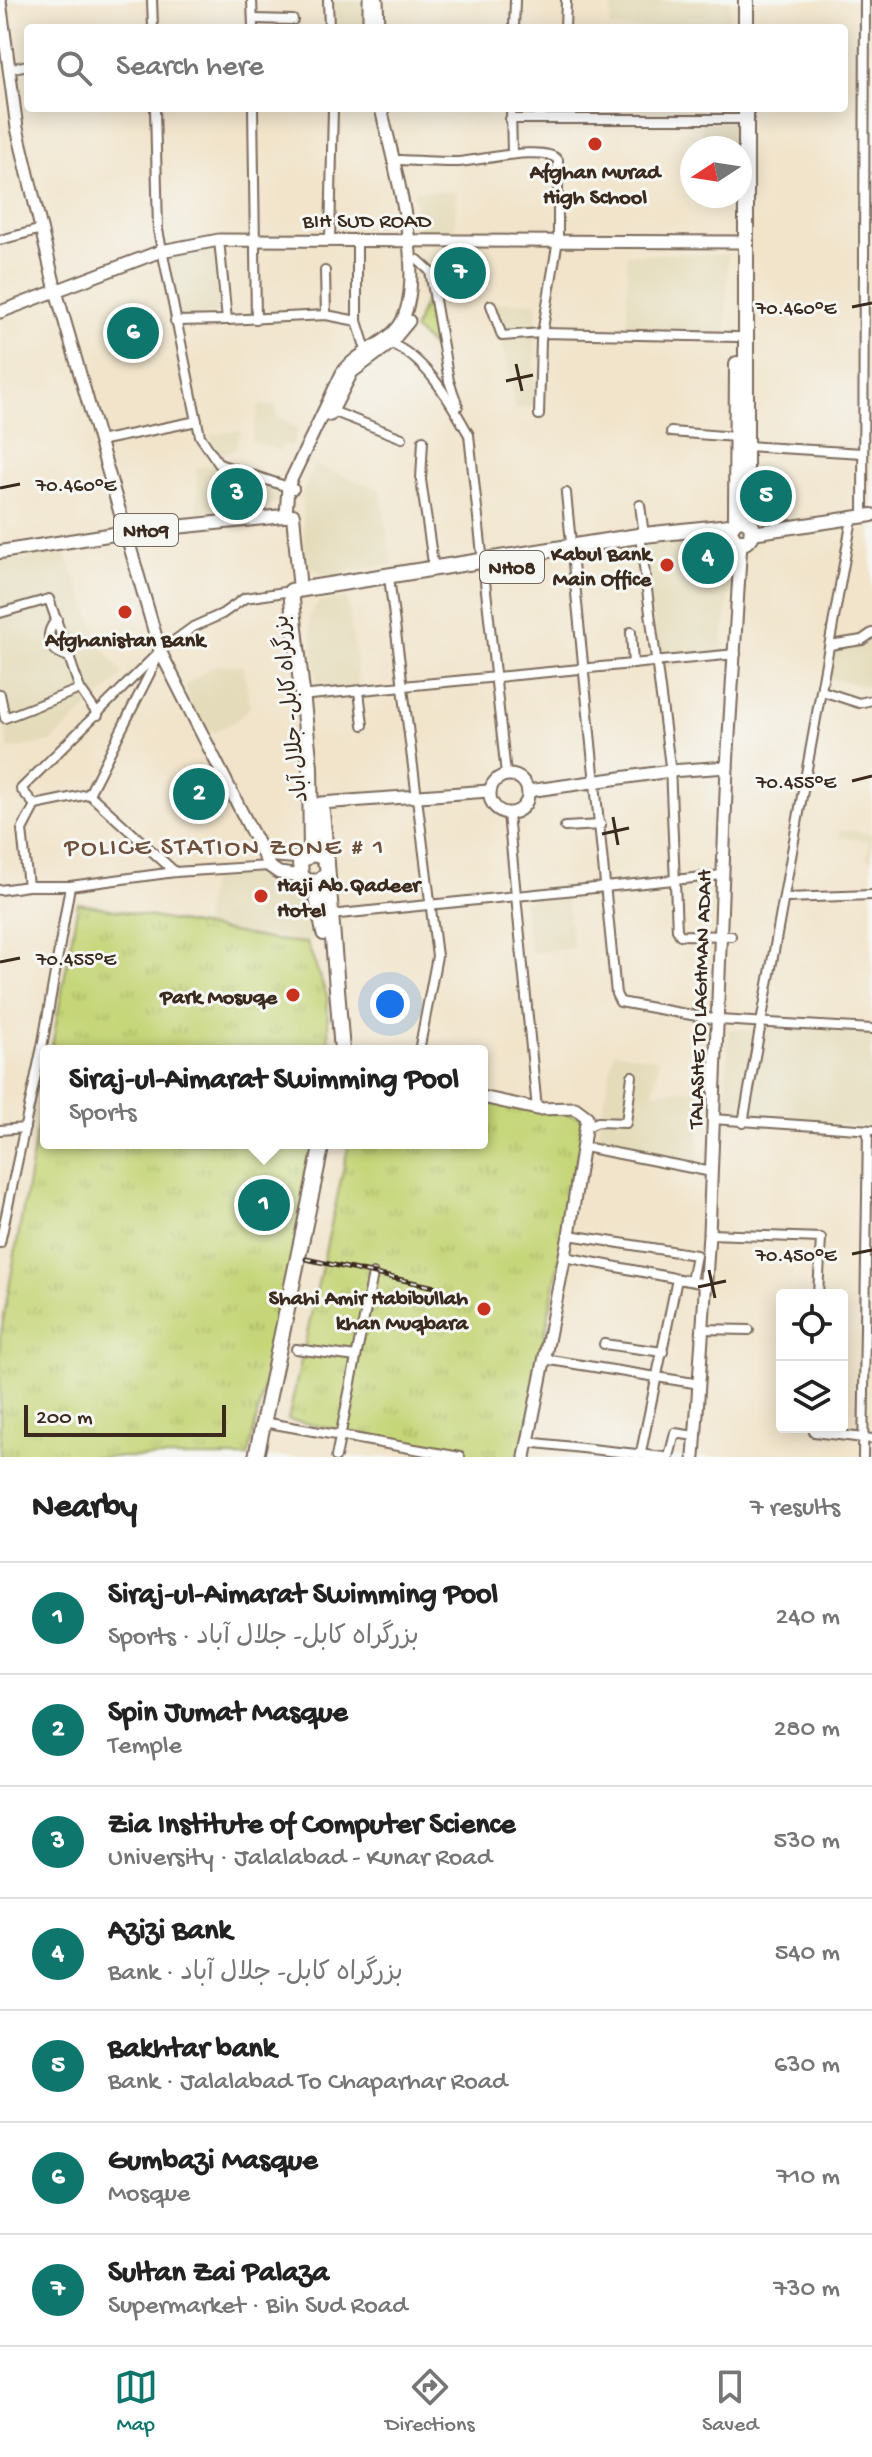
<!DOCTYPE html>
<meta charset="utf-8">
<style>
body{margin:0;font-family:"Gochi Hand","Playpen Sans Arabic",sans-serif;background:#f6f6f6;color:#222}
.controls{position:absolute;right:24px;bottom:24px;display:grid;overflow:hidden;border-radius:8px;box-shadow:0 4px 20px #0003}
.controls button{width:72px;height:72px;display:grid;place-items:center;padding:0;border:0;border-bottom:2px solid #e0e0e0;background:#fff;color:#222;font:40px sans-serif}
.compass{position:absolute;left:680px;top:136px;width:72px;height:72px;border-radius:50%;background:#fff;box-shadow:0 4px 20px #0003;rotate:258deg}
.scale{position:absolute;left:24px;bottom:20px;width:202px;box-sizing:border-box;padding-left:8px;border:4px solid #3b2a1e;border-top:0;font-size:22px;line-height:28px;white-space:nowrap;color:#3b2a1e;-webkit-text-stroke:6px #f6f6f2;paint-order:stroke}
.you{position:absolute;left:390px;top:1004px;width:28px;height:28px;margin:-20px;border:6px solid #fff;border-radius:50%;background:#1a73e8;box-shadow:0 0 0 12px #1a73e833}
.badge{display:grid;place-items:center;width:52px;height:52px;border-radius:50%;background:#0f766e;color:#fff;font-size:26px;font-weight:700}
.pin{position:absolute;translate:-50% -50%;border:4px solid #fff;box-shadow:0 2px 8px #0006}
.popup{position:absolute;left:40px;top:1045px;width:448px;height:104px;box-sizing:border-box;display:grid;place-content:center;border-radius:8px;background:#fff;filter:drop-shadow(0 2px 6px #0005);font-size:26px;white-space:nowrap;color:#767676}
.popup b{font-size:30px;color:#222}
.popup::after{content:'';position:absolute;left:50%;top:100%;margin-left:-16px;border:16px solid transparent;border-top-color:#fff}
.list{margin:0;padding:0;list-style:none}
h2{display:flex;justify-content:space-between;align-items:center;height:104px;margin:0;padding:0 32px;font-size:34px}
h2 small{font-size:26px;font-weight:400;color:#767676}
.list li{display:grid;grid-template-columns:52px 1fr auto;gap:24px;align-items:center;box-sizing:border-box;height:112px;padding:0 32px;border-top:2px solid #e0e0e0}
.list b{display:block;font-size:30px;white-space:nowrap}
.list p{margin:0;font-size:26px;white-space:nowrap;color:#767676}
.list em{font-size:26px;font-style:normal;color:#767676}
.icon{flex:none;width:44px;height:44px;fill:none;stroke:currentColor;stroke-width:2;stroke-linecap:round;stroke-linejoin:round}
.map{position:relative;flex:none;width:872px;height:1457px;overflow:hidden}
.search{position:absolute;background:#fff;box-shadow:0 4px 20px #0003;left:24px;right:24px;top:24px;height:88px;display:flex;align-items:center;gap:20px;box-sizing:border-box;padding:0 28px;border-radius:8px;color:#767676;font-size:30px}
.sheet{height:888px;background:#fff}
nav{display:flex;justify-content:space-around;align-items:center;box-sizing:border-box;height:112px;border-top:2px solid #e0e0e0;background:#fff;font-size:22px;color:#767676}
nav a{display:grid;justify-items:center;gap:4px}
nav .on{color:#0f766e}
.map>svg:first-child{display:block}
</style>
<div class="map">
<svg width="872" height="1457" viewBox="0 0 872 1457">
<defs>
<pattern id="park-tufts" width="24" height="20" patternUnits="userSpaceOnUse" patternTransform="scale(2)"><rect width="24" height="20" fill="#c5d577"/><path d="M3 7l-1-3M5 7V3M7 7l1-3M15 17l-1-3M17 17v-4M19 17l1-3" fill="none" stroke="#aab766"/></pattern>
</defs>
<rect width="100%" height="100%" fill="#f6f6f2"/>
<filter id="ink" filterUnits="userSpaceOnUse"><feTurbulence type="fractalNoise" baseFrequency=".0125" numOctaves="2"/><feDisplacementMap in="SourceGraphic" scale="16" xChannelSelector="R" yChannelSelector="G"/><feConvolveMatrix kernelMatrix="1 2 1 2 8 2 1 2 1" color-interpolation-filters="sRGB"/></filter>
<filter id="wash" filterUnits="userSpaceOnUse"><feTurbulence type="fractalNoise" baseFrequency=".006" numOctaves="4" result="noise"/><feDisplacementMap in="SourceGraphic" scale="32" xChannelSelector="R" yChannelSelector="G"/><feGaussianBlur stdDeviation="1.8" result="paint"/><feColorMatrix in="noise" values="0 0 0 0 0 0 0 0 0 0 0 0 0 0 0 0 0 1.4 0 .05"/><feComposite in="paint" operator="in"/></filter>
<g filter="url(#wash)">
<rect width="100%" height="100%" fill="#f1e4cb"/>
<g fill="#e4dbba">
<polygon points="330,0 367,0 368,28 330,28"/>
<polygon points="611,0 730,0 730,28 610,28"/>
<polygon points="702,119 732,119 732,148 701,148"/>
<polygon points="413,190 456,192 455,237 421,236"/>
<polygon points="219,241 227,312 175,319 167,251"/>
<polygon points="627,254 728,254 726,333 627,331"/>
<polygon points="537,302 534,407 515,409 494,303"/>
<polygon points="277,405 276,415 298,429 292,446 283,444 280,451 251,441 259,406"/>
<polygon points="241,430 235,450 222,455 209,435"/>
<polygon points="215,464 276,484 278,503 197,513 197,468"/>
<polygon points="314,465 380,489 392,564 325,576 309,566 305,555 302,495"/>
<polygon points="729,539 735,584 728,599 722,655 661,669 643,547"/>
<polygon points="65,553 104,649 123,675 51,742 9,749 0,704 0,561"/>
<polygon points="347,596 360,689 318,692 309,617 318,603"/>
<polygon points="869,641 872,687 830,679 833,648"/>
<polygon points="215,665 243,666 250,707 237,720 213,733 194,718 185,686"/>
<polygon points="840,829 872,834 872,859 867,858 869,841 839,837"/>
<polygon points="263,867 304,893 314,916 311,941 202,928 211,877 223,871"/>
<polygon points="566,895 573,948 531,953 523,901"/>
<polygon points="766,1024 872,1032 872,1127 751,1116"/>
<polygon points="729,1029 757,1031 742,1114 725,1113"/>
<polygon points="614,1051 659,1060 653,1092 707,1088 698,1140 700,1168 636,1156 595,1144"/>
</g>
<g fill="url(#park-tufts)" stroke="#80804a" stroke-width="2">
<polygon points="426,297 442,355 414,330"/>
<polygon points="78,903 274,940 307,943 327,996 329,1051 51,1051"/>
<polygon points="46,1080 46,1143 318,1143 248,1457 0,1457 0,1338"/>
<polygon points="482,1101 586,1117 522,1457 478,1457 288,1420 349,1143 482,1143"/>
</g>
<polygon fill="#43adc2" stroke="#3f6c70" stroke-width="2" points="260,1189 275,1192 269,1221 254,1218"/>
</g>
<g filter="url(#ink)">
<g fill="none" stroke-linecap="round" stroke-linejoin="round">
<g stroke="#7b6b5b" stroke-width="12">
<g id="street">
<polyline points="152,0 153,28"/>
<polyline points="252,0 253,28"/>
<polyline points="328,0 329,28"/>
<polyline points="253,19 293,20"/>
<polyline points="514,28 515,0"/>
<polyline points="565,28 566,0"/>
<polyline points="9,69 28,65"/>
<polyline points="155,108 158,230 200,436 219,464 294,489"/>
<polyline points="253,108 256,319"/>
<polyline points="511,108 512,154"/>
<polyline points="510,119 746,119"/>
<path d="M400,160C419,161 438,162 458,162C479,161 545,144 558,160V240L541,340L539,415"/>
<polyline points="330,239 333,108"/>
<polyline points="0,240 42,229"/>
<polyline points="219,240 227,320 326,315 357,321 366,350"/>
<polyline points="418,260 430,271 449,381 458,406"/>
<polyline points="325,271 326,315"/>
<polyline points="491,305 502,336 542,333 737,337"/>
<polyline points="175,321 227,320"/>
<polyline points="357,321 357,239"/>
<path d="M389,343C426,357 450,401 469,435L506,774"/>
<polyline points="332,411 402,438"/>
<polyline points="671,432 736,437"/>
<polyline points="423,440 421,480 434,570"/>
<polyline points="99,441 197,421"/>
<polyline points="746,446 863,453"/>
<polyline points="566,493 616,994 620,1002 719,1020 872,1029"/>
<polyline points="640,505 644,535"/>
<polyline points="863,517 865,0"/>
<polyline points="640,536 670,766 677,930 680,935 731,936"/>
<polyline points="389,577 437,956 419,1051"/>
<polyline points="0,613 49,599 80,689 98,715"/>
<path d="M57,619C42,636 49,652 70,657"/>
<polyline points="631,632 633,664"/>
<polyline points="830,645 862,640 872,633"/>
<polyline points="359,691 363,725"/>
<polyline points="822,691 859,703 872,700"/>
<polyline points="0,694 5,718 80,689"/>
<polyline points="310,695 736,654"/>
<polyline points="89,794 157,659"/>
<polyline points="35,805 89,794 175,872"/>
<polyline points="508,814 537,1109"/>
<polyline points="565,827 601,825"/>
<polyline points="70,886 28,886 22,830 35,805 21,789 160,651 193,627 222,614 245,598 291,591"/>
<polyline points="0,890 28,886"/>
<polyline points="786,898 872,895"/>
<polyline points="330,915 723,875"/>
<polyline points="588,1119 591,1125 598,1122 626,1123 632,1076"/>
<polyline points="713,1119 872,1130"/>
<polyline points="743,1123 852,519"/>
<polyline points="0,1130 25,1128"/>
<polyline points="584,1147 712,1172"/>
<polyline points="709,1234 821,1238 818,1295"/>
<polyline points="569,1235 696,1255 691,1281 677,1279 641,1452 648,1457"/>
<polyline points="0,1243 43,1042 70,886 175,872 269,866"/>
<polyline points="565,1257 700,1283 705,1291"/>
<polyline points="702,1329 749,1330"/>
<polyline points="604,1344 663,1352"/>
<polyline points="296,1349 356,1357"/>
<polyline points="544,1359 694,1383"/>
<polyline points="263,1422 460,1457"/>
<polyline points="813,1427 814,1432 872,1439"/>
<polyline points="527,1442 664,1457"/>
<polyline points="336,1457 373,1274"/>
<polyline points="669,1457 675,1433 695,1436"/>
<polyline points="863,1457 868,1130"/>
</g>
</g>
<g stroke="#7b6b5b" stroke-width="15">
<g id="secondary">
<polyline points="369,0 369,28"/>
<polyline points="377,0 378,28"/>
<polyline points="0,1 17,128 56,291 160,651 269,866 279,873 301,876"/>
<polyline points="0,312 161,251 219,240 745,242"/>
<polyline points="330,415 352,372 390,344 409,321"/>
<path d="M286,516L288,486L342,373C357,352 384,346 399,326C430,280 392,159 381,108"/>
<circle cx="509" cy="794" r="19"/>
<polyline points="528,791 670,771 727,767"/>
<polyline points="321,803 489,791"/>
<polyline points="263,855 303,858"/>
<polyline points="482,1097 537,1109 575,1108 587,1117 569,1235 525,1457"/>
<polyline points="694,1457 709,1234 727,767 741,542"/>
</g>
</g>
<g stroke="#7b6b5b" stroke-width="16">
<g id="primary">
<polyline points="752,533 872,515"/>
<polyline points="0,552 127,532 293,515 300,590"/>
</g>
</g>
<g stroke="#7b6b5b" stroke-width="18">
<g id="highway">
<polyline points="746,28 746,0"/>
<polyline points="746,108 746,520"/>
<polyline points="737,364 736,520 729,530 735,540 745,542 751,537 752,526 746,520 738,519"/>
<polyline points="692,539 731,537"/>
<polyline points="322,812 327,864"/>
<polyline points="311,854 310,767 291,591 644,535 730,526"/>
<polyline points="326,874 319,881 309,882 301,876 300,862 311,854 321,856 327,864 342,1051"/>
<polyline points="314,882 324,933"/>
<polyline points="256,1457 322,1143"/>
</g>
</g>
<use href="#street" stroke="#fff" stroke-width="8"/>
<use href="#secondary" stroke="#fff" stroke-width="11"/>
<use href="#primary" stroke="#fff" stroke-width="12"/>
<use href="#highway" stroke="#fff" stroke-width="14"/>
<g stroke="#3b2a1e" stroke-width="5">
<polyline id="rail" points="306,1259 435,1287"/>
</g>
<use href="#rail" stroke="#f6f6f2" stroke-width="2" stroke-dasharray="6" stroke-linecap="butt"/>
</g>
</g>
<path fill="none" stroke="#3b2a1e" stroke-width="3" d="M852,307L872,303M516,364L522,391M506,381L533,375M0,488L20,484M852,781L872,776M613,817L618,845M602,834L629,828M0,962L20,958M852,1254L872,1250M709,1270L715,1298M698,1287L726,1281"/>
<g fill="#c8321e" stroke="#f6f6f2" stroke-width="3">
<circle cx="595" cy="144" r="8"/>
<circle cx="667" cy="565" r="8"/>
<circle cx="125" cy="612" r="8"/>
<circle cx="261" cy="896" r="8"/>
<circle cx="293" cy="995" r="8"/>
<circle cx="484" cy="1309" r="8"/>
</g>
<g text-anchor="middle" stroke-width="6" stroke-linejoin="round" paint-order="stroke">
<g fill="#f6f6f2" stroke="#73675e" stroke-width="2">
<rect x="114" y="514" width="64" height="32" rx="6"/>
<rect x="480" y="551" width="64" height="32" rx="6"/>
</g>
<g font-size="20" font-weight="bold" fill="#3b2a1e">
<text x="146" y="537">NH09</text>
<text x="512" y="574">NH08</text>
</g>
<g font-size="22" font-weight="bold" fill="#3b2a1e" stroke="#f6f6f2" text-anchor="end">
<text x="595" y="178" text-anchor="middle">Afghan Murad<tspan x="595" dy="25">High School</tspan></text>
<text x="651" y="560">Kabul Bank<tspan x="651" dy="25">Main Office</tspan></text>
<text x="125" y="646" text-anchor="middle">Afghanistan Bank</text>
<text x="277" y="891" text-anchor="start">Haji Ab.Qadeer<tspan x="277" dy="25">Hotel</tspan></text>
<text x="277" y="1003">Park Mosuqe</text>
<text x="468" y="1304">Shahi Amir Habibullah<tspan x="468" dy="25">khan Muqbara</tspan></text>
</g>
<g font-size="22" fill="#3b2a1e" stroke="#f6f6f2">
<text x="367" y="227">BIH SUD ROAD</text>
<text transform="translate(289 709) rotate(-96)" y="8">بزرگراه کابل- جلال آباد</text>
<text transform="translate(698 999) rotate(-88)" y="8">TALASHE TO LAGHMAN ADAH</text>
</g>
<g font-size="26" letter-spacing="2" fill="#6e513d" stroke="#f6f6f2">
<text x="225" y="854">POLICE STATION ZONE # 1</text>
</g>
</g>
<g font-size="20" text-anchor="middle" fill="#3b2a1e" stroke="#f6f6f2" stroke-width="6" stroke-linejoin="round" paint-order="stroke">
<text x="796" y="314">70.460°E</text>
<text x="76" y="491">70.460°E</text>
<text x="796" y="788">70.455°E</text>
<text x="76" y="965">70.455°E</text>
<text x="796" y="1261">70.450°E</text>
</g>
</svg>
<div class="controls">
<button><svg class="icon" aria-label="locate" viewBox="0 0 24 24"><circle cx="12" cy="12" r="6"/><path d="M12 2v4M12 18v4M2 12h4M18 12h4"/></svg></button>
<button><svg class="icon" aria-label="layers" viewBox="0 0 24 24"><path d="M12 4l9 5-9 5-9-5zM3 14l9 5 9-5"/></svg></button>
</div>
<svg class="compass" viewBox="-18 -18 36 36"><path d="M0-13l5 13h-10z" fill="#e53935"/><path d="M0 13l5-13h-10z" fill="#767676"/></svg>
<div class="scale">200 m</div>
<div class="you"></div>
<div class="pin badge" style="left:264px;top:1205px">1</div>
<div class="popup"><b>Siraj-ul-Aimarat Swimming Pool</b>Sports</div>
<div class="pin badge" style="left:199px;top:794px">2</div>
<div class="pin badge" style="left:237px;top:494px">3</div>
<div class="pin badge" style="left:708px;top:558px">4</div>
<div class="pin badge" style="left:766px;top:496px">5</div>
<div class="pin badge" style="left:133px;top:333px">6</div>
<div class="pin badge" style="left:460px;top:273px">7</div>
<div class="search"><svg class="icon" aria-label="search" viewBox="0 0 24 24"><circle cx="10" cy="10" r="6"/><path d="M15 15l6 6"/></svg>Search here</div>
</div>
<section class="sheet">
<h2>Nearby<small>7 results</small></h2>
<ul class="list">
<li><span class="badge">1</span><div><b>Siraj-ul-Aimarat Swimming Pool</b><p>Sports · بزرگراه کابل- جلال آباد</p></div><em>240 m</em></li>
<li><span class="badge">2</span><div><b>Spin Jumat Masque</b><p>Temple</p></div><em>280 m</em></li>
<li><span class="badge">3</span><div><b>Zia Institute of Computer Science</b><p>University · Jalalabad - Kunar Road</p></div><em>530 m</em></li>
<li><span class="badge">4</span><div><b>Azizi Bank</b><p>Bank · بزرگراه کابل- جلال آباد</p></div><em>540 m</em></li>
<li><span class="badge">5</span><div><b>Bakhtar bank</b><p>Bank · Jalalabad To Chaparhar Road</p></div><em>630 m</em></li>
<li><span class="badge">6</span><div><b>Gumbazi Masque</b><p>Mosque</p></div><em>710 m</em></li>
<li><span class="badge">7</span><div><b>Sultan Zai Palaza</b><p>Supermarket · Bih Sud Road</p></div><em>730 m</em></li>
</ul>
</section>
<nav>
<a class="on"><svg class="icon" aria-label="map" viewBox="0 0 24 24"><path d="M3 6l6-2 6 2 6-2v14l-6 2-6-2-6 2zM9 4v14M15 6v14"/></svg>Map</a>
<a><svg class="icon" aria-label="directions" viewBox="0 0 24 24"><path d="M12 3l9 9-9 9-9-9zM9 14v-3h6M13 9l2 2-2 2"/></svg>Directions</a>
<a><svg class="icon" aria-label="saved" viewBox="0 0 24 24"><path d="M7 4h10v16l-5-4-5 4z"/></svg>Saved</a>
</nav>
